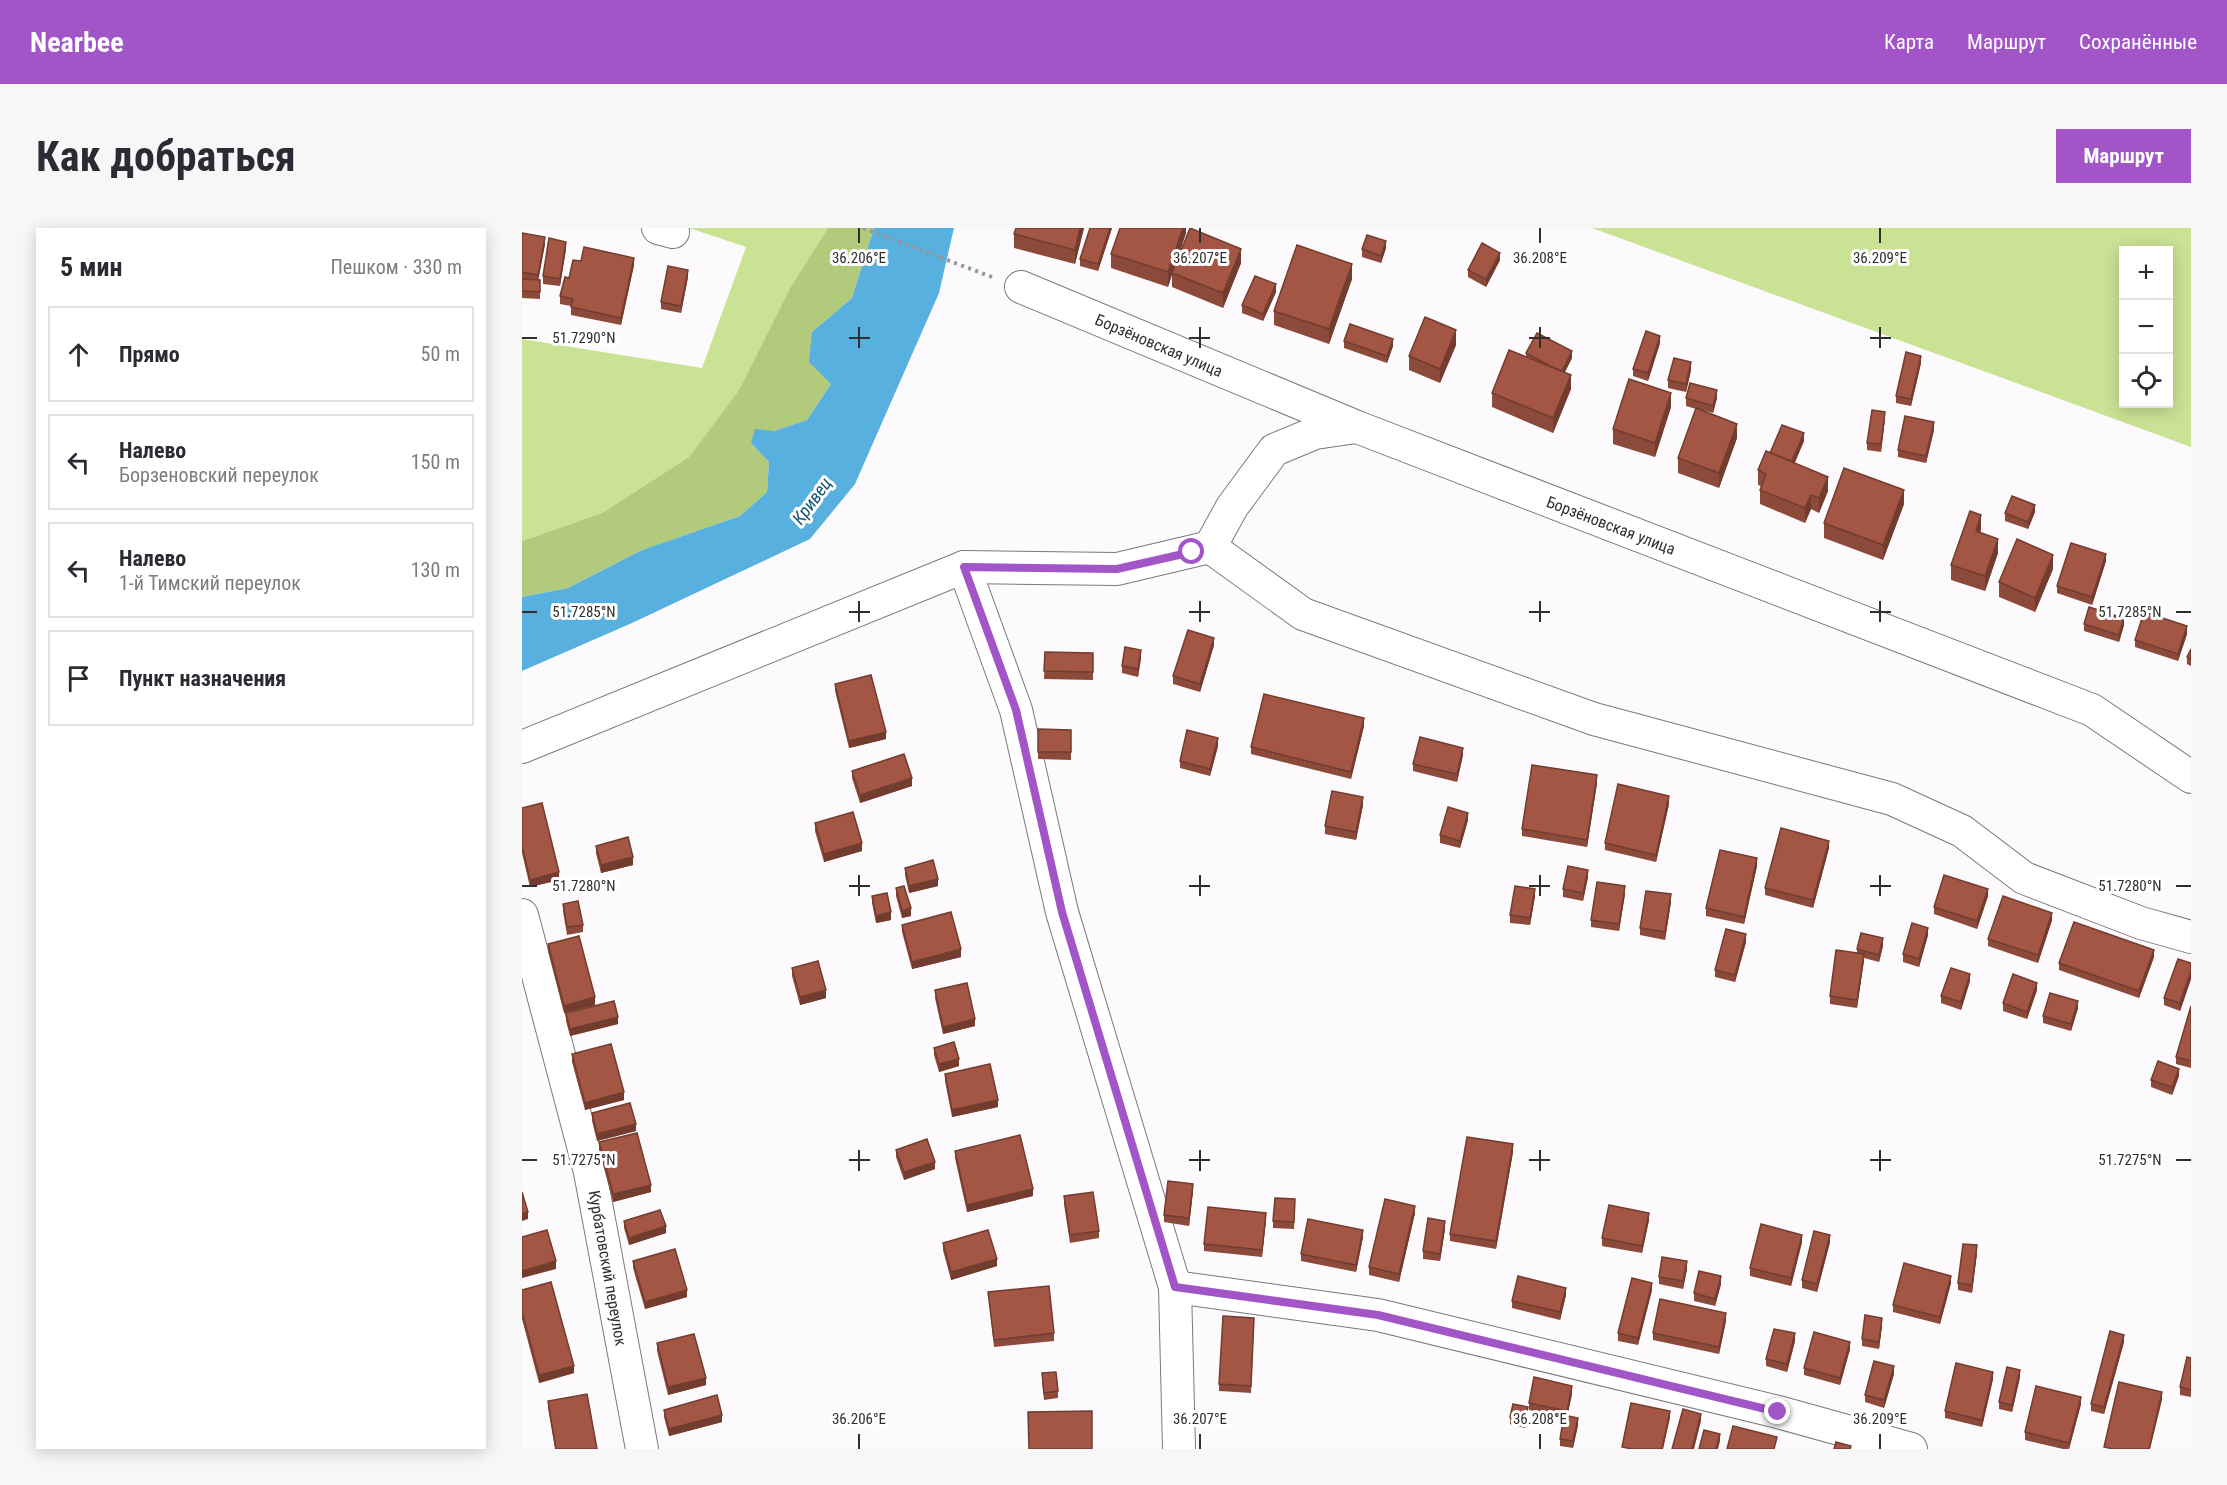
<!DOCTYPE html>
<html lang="ru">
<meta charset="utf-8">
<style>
body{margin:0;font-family:"Roboto Condensed",sans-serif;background:#f7f7f7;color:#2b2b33}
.controls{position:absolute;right:18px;top:18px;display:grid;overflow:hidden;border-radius:0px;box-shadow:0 3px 15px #0003}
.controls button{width:54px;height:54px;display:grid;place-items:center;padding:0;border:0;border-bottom:2px solid #e1e1e2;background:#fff;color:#2b2b33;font:30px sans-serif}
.stop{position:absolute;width:18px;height:18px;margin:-14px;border:4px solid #a255c7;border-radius:50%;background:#fff}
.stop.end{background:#a255c7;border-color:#fff;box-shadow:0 2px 6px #0008}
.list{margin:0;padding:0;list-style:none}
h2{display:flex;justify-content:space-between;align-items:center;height:78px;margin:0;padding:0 24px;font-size:26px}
h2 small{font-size:20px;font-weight:400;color:#7c7c81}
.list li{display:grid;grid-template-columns:39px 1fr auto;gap:18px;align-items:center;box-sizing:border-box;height:96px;margin:0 12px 12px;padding:0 12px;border:2px solid #e1e1e2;border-radius:0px}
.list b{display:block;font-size:22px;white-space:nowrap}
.list p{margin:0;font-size:20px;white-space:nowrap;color:#7c7c81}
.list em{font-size:20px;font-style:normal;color:#7c7c81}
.icon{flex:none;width:33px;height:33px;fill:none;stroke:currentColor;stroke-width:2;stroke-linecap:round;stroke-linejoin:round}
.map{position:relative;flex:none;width:1669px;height:1221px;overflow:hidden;border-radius:0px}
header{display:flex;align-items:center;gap:36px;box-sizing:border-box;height:84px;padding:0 30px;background:#a255c7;color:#fff}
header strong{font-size:28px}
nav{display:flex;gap:33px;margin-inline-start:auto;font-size:21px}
.intro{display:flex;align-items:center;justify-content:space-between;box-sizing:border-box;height:144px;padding:0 36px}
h1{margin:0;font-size:42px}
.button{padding:15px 27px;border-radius:0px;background:#a255c7;color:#fff;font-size:21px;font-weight:700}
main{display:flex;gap:36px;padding:0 36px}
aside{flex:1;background:#fff;border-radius:0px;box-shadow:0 3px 15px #0003}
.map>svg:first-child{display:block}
</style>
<header>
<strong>Nearbee</strong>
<nav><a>Карта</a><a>Маршрут</a><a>Сохранённые</a></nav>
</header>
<div class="intro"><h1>Как добраться</h1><a class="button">Маршрут</a></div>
<main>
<aside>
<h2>5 мин<small>Пешком · 330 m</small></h2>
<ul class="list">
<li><svg class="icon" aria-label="ahead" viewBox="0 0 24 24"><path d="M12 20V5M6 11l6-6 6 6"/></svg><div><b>Прямо</b></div><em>50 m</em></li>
<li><svg class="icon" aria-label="left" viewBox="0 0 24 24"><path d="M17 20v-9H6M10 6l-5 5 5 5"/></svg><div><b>Налево</b><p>Борзеновский переулок</p></div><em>150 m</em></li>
<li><svg class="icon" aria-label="left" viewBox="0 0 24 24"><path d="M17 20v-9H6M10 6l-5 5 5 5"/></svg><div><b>Налево</b><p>1-й Тимский переулок</p></div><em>130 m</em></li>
<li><svg class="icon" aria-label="arrive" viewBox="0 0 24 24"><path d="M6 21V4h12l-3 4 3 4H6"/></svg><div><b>Пункт назначения</b></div></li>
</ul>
</aside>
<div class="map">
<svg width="1669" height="1221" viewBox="0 0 1669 1221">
<rect width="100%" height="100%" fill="#fdfafd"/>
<g fill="#cae294" fill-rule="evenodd">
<polygon points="167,0 306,0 268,60 217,162 167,229 80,285 0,313 0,111 180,140 224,19"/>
<path d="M1070,0H1669V219ZM1602,22H1646V176H1602Z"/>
</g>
<polygon fill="#b2ca7b" points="306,0 352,0 330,70 290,104 309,156 285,192 252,203 229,215 247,234 245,264 218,288 120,322 46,360 0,369 0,313 80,285 167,229 217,162 268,60"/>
<polygon fill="#57b0dd" points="352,0 432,0 417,65 333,256 288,311 110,395 0,443 0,369 46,360 120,322 218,288 245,264 247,234 229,215 233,201 252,203 285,192 309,156 287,134 290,104 330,70"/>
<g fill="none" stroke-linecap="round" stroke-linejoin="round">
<g stroke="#7b797b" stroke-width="34">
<g id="minor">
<polyline points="136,0 151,4"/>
<polyline points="499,59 835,199 1570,482 1669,549"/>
<polyline points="688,319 781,386 1072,491 1370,571 1440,603 1502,650 1619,695 1669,709"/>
<polyline points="442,339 494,482 540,684 653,1059 657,1221"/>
<polyline points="0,519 442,339 595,341 688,319 710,279 752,222 793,205 834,199"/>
<polyline points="0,687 68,944 120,1221"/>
<polyline points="653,1059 856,1087 1256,1184 1389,1221"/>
</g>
</g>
<polyline stroke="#979597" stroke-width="4" stroke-dasharray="3 4.5" stroke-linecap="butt" points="341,0 470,49"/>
<use href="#minor" stroke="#fff" stroke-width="32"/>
</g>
<g fill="#8c4a3a">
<polygon points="494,0 562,0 553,36 492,20 492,6"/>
<polygon points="590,0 576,43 558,38 558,31"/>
<polygon points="664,0 664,5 652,41 719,35 701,80 650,59 650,46 646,59 589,40 589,26"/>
<polygon points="0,5 23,16 16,52 18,52 18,71 0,70"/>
<polygon points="864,20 859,35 840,29 840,21"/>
<polygon points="44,21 38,58 21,56 21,48"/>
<polygon points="978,32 964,59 946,49 946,42"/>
<polygon points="59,33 112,37 99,97 49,87 49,78 38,76 38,68 47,50"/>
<polygon points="166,49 159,85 139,81 139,74"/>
<polygon points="830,51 807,116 752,97 752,83"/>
<polygon points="754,64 741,93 720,85 720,77"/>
<polygon points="822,113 871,118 865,135 822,120"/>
<polygon points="1138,115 1126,153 1111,148 1111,141"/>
<polygon points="934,117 918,155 887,142 887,128"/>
<polygon points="1004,125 1050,130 1043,144 1049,161 1031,205 970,179 970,165 1004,128"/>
<polygon points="1399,135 1389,178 1374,175 1374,168"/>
<polygon points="1169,142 1164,164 1146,160 1146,152"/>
<polygon points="1164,170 1195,170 1191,185 1180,182 1215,210 1197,260 1156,245 1156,230 1174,181 1164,178"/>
<polygon points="1149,179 1133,229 1091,216 1091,201"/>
<polygon points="1363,191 1359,224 1345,222 1345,215"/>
<polygon points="1412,202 1404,235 1376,229 1376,222"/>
<polygon points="1282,213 1272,235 1306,263 1297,285 1289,281 1283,295 1238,276 1238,262 1239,258 1236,257 1236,242"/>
<polygon points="1382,276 1361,332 1302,310 1302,295"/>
<polygon points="1513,284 1506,301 1483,293 1483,285"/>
<polygon points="1459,302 1458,304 1476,325 1463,363 1429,352 1429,337"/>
<polygon points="1584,333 1570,377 1535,365 1535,358"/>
<polygon points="1531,341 1513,384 1477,369 1477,354"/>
<polygon points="1562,396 1602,397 1597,414 1562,403"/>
<polygon points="1665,406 1656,433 1613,419 1613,412"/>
<polygon points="692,417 678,464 651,456 651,448"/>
<polygon points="1669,421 1669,438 1665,436 1665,429"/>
<polygon points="523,424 571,425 571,452 522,451"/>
<polygon points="619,430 616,449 600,445 600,438"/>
<polygon points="313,456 364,511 327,520 313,463"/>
<polygon points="842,498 829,551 729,526 729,519"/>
<polygon points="516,501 549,502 549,532 516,531"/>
<polygon points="696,518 688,548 658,540 658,533"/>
<polygon points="941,527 935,554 891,543 891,536"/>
<polygon points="330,543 390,558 338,575 330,550"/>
<polygon points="1075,555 1065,619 1000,608 1000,601"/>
<polygon points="1147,576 1134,634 1083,622 1083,615"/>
<polygon points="841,577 834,612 803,606 803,598"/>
<polygon points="0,580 37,652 8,659 0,625"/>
<polygon points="946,592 938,620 918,615 918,607"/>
<polygon points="293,595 340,623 302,634 293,603"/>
<polygon points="74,618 111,637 79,645 74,625"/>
<polygon points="1307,620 1291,680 1243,667 1243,660"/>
<polygon points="1235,638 1222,696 1184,688 1184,680"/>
<polygon points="383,640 416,658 387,665 383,647"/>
<polygon points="1066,649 1061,673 1041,669 1041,661"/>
<polygon points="374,660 389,688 380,690 374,668"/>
<polygon points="1103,666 1097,703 1069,699 1069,692"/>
<polygon points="350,668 369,692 354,695 350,675"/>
<polygon points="1013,668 1008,697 988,695 988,687"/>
<polygon points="1466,668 1455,701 1412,686 1412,679"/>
<polygon points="1149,674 1143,712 1118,707 1118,700"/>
<polygon points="41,676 61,697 61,704 45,707 41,683"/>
<polygon points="1530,692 1516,735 1466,718 1466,711"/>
<polygon points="380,697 439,729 390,741 380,704"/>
<polygon points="1406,707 1397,739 1381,734 1381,726"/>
<polygon points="1224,714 1213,754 1193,749 1193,742"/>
<polygon points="26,716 73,777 42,785 26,723"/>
<polygon points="1361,718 1357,734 1342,730 1335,780 1308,776 1308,768 1335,725 1335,721"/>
<polygon points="1632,729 1617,770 1537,742 1537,735"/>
<polygon points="1669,735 1669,751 1658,783 1642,777 1642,770"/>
<polygon points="270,740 304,770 278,777 270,748"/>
<polygon points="1448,753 1439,782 1419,775 1419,768"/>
<polygon points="413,762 453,798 421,806 413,770"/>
<polygon points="1515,762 1505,791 1481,783 1481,775"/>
<polygon points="1669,778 1669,840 1654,836 1654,829"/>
<polygon points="1556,780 1549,803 1521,795 1521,788"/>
<polygon points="44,785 96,796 48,808 44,793"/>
<polygon points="412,820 437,838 417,844 412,827"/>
<polygon points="50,826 102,872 63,882 50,834"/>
<polygon points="423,846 476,879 430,889 423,853"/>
<polygon points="1657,848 1650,867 1629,859 1629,852"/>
<polygon points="70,885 114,903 75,913 70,893"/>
<polygon points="77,914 129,964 91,974 77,922"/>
<polygon points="374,922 413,941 382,952 374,929"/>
<polygon points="433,923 511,968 445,984 433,930"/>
<polygon points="991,924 974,1021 928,1013 928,1006"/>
<polygon points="671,963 667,998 642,994 642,987"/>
<polygon points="542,968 577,1003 577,1010 548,1015 542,976"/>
<polygon points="773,979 772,1001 751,1000 751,993"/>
<polygon points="893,985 877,1054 847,1047 847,1039"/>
<polygon points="744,992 740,1029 682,1023 682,1016"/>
<polygon points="1127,992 1120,1025 1080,1018 1080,1010"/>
<polygon points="102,993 144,1005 107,1017 102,1000"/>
<polygon points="923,1001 918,1033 901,1031 901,1023"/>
<polygon points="841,1009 834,1044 779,1033 779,1026"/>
<polygon points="1280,1014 1269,1058 1228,1048 1228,1040"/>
<polygon points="1308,1014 1295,1064 1280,1060 1280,1052"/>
<polygon points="421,1015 475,1038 429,1052 421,1022"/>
<polygon points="1455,1025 1450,1065 1436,1062 1436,1055"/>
<polygon points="111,1033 165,1069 123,1081 111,1040"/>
<polygon points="1165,1041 1161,1061 1137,1056 1137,1049"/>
<polygon points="1429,1055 1418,1096 1371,1084 1371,1077"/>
<polygon points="1199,1056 1193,1078 1172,1073 1172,1065"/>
<polygon points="0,1062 52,1145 17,1155 0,1091"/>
<polygon points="1130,1062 1116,1117 1096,1113 1096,1105"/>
<polygon points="466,1064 532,1105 532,1113 472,1119"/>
<polygon points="1044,1067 1038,1092 990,1080 990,1073"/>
<polygon points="1204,1093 1197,1126 1131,1112 1131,1105"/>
<polygon points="1360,1097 1357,1121 1340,1118 1340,1111"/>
<polygon points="732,1098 729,1165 697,1163 697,1156"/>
<polygon points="1273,1113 1265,1144 1244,1138 1244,1131"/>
<polygon points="1602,1114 1582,1186 1569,1183 1569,1176"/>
<polygon points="135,1115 184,1157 146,1167 135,1123"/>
<polygon points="1328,1121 1318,1157 1282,1147 1282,1140"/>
<polygon points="1669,1130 1669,1169 1658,1167 1658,1159"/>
<polygon points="520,1145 536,1163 536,1170 522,1172 520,1153"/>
<polygon points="1372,1146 1362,1180 1343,1174 1343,1167"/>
<polygon points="1498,1149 1490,1184 1477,1181 1477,1174"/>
<polygon points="1471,1151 1460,1199 1423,1190 1423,1183"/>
<polygon points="1050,1166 1045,1188 1056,1197 1051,1220 1038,1218 1038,1211 1042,1190 1007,1182 1007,1175"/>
<polygon points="26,1173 75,1221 33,1221 26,1180"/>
<polygon points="1559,1176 1547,1221 1541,1221 1503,1212 1503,1204"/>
<polygon points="142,1182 200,1194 147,1208 142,1189"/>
<polygon points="1006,1187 1003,1200 988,1196 988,1189"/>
</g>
<g fill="#723c2f">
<polygon points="558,0 562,0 553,36 553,22"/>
<polygon points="588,0 590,0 576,43 576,36"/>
<polygon points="661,0 664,0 664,5 646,59 646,44"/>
<polygon points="23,9 23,16 16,54 16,47"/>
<polygon points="864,13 864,20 859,35 859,28"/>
<polygon points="44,14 44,21 38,58 38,51"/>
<polygon points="719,21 719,35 701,80 701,65"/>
<polygon points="978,25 978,32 964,59 964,51"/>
<polygon points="112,30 112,37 99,97 99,90"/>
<polygon points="830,36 830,51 807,116 807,101"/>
<polygon points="166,42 166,49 159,85 159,78"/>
<polygon points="754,56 754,64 741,93 741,86"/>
<polygon points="934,102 934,117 918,155 918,141"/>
<polygon points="1138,108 1138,115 1126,153 1126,145"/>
<polygon points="871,111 871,118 865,135 865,128"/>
<polygon points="1050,123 1050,130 1039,151 1039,144"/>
<polygon points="1399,128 1399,135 1389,178 1389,171"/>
<polygon points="1169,134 1169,142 1164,164 1164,156"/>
<polygon points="1049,147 1049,161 1031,205 1031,190"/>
<polygon points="1195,162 1195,170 1191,185 1191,178"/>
<polygon points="1149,165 1149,179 1133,229 1133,215"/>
<polygon points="1363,184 1363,191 1359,224 1359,216"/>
<polygon points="1412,194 1412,202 1404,235 1404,228"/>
<polygon points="1215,196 1215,210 1197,260 1197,245"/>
<polygon points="1282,205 1282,213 1269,244 1269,236"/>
<polygon points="1306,249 1306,263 1297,285 1297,270"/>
<polygon points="1382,262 1382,276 1361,332 1361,317"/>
<polygon points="1289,267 1289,281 1283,295 1283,280"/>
<polygon points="1513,277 1513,284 1506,301 1506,294"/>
<polygon points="1459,287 1459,302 1454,318 1454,303"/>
<polygon points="1476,311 1476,325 1463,363 1463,348"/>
<polygon points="1584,326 1584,333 1570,377 1570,369"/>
<polygon points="1531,327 1531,341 1513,384 1513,370"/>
<polygon points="1602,390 1602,397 1597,414 1597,407"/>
<polygon points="1665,398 1665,406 1656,433 1656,426"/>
<polygon points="692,410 692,417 678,464 678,456"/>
<polygon points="619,422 619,430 616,449 616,441"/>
<polygon points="842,490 842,498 829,551 829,544"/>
<polygon points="364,504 364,511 327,520 327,513"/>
<polygon points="696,510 696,518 688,548 688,541"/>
<polygon points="941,520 941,527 935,554 935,546"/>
<polygon points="1075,547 1075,555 1065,619 1065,612"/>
<polygon points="390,550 390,558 338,575 338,567"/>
<polygon points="1147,568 1147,576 1134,634 1134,627"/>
<polygon points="841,569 841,577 834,612 834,604"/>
<polygon points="946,585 946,592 938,620 938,613"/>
<polygon points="1307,613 1307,620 1291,680 1291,672"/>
<polygon points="340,615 340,623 302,634 302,626"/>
<polygon points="111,629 111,637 79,645 79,637"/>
<polygon points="1235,630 1235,638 1222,696 1222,689"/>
<polygon points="1066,642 1066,649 1061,673 1061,665"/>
<polygon points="37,644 37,652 8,659 8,652"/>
<polygon points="416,651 416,658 387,665 387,658"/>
<polygon points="1103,658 1103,666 1097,703 1097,696"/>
<polygon points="1013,661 1013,668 1008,697 1008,690"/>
<polygon points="1466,661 1466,668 1455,701 1455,693"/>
<polygon points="1149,666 1149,674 1143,712 1143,704"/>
<polygon points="389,680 389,688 380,690 380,683"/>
<polygon points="369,684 369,692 354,695 354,688"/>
<polygon points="1530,685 1530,692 1516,735 1516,727"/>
<polygon points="1406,700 1406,707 1397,739 1397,731"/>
<polygon points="1224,706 1224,714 1213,754 1213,747"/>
<polygon points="1361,710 1361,718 1357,734 1357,727"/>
<polygon points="439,721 439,729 390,741 390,734"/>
<polygon points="1632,722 1632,729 1617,770 1617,763"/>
<polygon points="1342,726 1342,733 1335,780 1335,772"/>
<polygon points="1669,743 1669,751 1658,783 1658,775"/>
<polygon points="1448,746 1448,753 1439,782 1439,774"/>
<polygon points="1515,755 1515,762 1505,791 1505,784"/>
<polygon points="304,762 304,770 278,777 278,769"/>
<polygon points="73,769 73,777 42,785 42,778"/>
<polygon points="1556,773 1556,780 1549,803 1549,796"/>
<polygon points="96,789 96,796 48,808 48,801"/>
<polygon points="453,791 453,798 421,806 421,799"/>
<polygon points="437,831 437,838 417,844 417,836"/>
<polygon points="1657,841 1657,848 1650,867 1650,859"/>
<polygon points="102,864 102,872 63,882 63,875"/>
<polygon points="476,872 476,879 430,889 430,882"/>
<polygon points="114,896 114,903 75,913 75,906"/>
<polygon points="991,916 991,924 974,1021 974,1013"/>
<polygon points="413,934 413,941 382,952 382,944"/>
<polygon points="671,956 671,963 667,998 667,990"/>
<polygon points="129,957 129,964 91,974 91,966"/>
<polygon points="511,961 511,968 445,984 445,977"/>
<polygon points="893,978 893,985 877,1054 877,1046"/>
<polygon points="6,984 6,991 0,993 0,986"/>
<polygon points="744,985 744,992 740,1029 740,1022"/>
<polygon points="1127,985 1127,992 1120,1025 1120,1018"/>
<polygon points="923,993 923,1001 918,1033 918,1026"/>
<polygon points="144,998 144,1005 107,1017 107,1010"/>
<polygon points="841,1002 841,1009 834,1044 834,1037"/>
<polygon points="1280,1007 1280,1014 1269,1058 1269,1050"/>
<polygon points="1308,1007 1308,1014 1295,1064 1295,1056"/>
<polygon points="1455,1017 1455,1025 1450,1065 1450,1057"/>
<polygon points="475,1031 475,1038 429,1052 429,1044"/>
<polygon points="34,1033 34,1041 0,1050 0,1043"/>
<polygon points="1165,1033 1165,1041 1161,1061 1161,1053"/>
<polygon points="1199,1048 1199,1056 1193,1078 1193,1071"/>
<polygon points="1429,1048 1429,1055 1418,1096 1418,1089"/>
<polygon points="1130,1055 1130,1062 1116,1117 1116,1110"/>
<polygon points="1044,1060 1044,1067 1038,1092 1038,1084"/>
<polygon points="165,1062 165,1069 123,1081 123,1074"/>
<polygon points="1204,1085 1204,1093 1197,1126 1197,1119"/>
<polygon points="1360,1090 1360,1097 1357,1121 1357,1114"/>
<polygon points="1273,1105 1273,1113 1265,1144 1265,1136"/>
<polygon points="1602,1107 1602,1114 1582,1186 1582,1179"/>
<polygon points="1328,1114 1328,1121 1318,1157 1318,1150"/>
<polygon points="52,1138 52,1145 17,1155 17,1147"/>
<polygon points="1372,1138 1372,1146 1362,1180 1362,1172"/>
<polygon points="1498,1142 1498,1149 1490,1184 1490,1177"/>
<polygon points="1471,1144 1471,1151 1460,1199 1460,1192"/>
<polygon points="184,1150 184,1157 146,1167 146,1159"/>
<polygon points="1050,1158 1050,1166 1045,1190 1045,1183"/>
<polygon points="1640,1164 1640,1172 1628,1221 1627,1221"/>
<polygon points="1559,1169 1559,1176 1547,1221 1547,1215"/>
<polygon points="1006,1179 1006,1187 1003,1200 1003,1192"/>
<polygon points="1148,1183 1148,1190 1141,1221 1140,1221"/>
<polygon points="1179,1186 1179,1193 1172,1221 1170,1221"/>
<polygon points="200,1187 200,1194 147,1208 147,1201"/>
<polygon points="1056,1190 1056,1197 1051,1220 1051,1213"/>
<polygon points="1198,1206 1198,1213 1196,1221 1194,1221"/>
</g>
<g fill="#a35643" stroke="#723c2f" stroke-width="1.5">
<polygon points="494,0 558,0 553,22 492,6"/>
<polygon points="568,0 588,0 576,36 558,31"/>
<polygon points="598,0 661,0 646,44 589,26"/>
<polygon points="668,0 719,21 701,65 650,45"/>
<polygon points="0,5 23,9 16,47 0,44"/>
<polygon points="845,7 864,13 859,28 840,21"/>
<polygon points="27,10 44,14 38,51 21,48"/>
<polygon points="960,15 978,25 964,51 946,42"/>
<polygon points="775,17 830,36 807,101 752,83"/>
<polygon points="62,19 112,30 99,90 49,79 51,71 38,68 43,49 47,50 51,32 59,33"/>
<polygon points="146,38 166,42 159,78 139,74"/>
<polygon points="733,48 754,56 741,86 720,77"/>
<polygon points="0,51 18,52 18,64 0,63"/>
<polygon points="903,89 934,102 918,141 887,128"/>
<polygon points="828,96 871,111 865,128 822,113"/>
<polygon points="1124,103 1138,108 1126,145 1111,141"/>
<polygon points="1015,105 1050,123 1040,143 1028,138 1004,125"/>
<polygon points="987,122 1049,147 1031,190 970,165"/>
<polygon points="1384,124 1399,128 1389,171 1374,168"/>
<polygon points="1152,130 1169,134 1164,156 1146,152"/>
<polygon points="1107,151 1149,165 1133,215 1091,201"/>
<polygon points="1168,155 1195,162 1191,178 1164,170"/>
<polygon points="1174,180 1215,196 1197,245 1156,230"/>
<polygon points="1350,182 1363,184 1359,216 1345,215"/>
<polygon points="1383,188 1412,194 1404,228 1376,222"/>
<polygon points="1260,197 1282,205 1270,233 1248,225"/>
<polygon points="1244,223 1306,249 1297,270 1289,267 1283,280 1238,262 1244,246 1236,242"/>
<polygon points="1322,240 1382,262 1361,317 1302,295"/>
<polygon points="1490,268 1513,277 1506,294 1483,285"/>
<polygon points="1448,283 1459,287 1454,303 1476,311 1463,348 1429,337"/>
<polygon points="1495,311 1531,327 1513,370 1477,354"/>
<polygon points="1549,315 1584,326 1570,369 1535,358"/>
<polygon points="1567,379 1602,390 1597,407 1562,396"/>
<polygon points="1622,384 1665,398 1656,426 1613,412"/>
<polygon points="666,402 692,410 678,456 651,448"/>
<polygon points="603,419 619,422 616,441 600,438"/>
<polygon points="1669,421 1669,431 1665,429"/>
<polygon points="523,424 571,425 571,444 522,443"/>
<polygon points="349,447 364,504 327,513 313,456"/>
<polygon points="742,466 842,490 829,544 729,519"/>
<polygon points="516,501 549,502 549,524 516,524"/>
<polygon points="665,502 696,510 688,541 658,533"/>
<polygon points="898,509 941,520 935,546 891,536"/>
<polygon points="382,526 390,550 338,567 330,543"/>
<polygon points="1010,537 1075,547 1065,612 1000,601"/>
<polygon points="1096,556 1147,568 1134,627 1083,615"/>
<polygon points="810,563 841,569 834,604 803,598"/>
<polygon points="20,575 37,644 8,652 0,618 0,580"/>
<polygon points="926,579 946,585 938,613 918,607"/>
<polygon points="331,584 340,615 302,626 293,595"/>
<polygon points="1259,600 1307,613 1291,672 1243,660"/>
<polygon points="106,609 111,629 79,637 74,618"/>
<polygon points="1198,622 1235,630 1222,689 1184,680"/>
<polygon points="411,632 416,651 387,658 383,640"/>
<polygon points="1046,638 1066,642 1061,665 1041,661"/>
<polygon points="1422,647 1466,661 1455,693 1412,679"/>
<polygon points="1075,654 1103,658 1097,696 1069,692"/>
<polygon points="382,658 389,680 380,683 374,660"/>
<polygon points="993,658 1013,661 1008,690 988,687"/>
<polygon points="1124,663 1149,666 1143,704 1118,700"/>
<polygon points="365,665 369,684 354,688 350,668"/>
<polygon points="1481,668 1530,685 1516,727 1466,711"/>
<polygon points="56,673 61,697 45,699 41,676"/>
<polygon points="429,684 439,721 390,734 380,697"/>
<polygon points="1552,694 1632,722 1617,763 1537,735"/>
<polygon points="1390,695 1406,700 1397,731 1381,726"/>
<polygon points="1204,701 1224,706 1213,747 1193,742"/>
<polygon points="1339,705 1361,710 1357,727 1335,721"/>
<polygon points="57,708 73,769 42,778 26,716"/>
<polygon points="1314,722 1342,726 1335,772 1308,768"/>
<polygon points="1656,731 1669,735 1669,743 1658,775 1642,770"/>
<polygon points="296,733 304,762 278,769 270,740"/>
<polygon points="1429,740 1448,746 1439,774 1419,768"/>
<polygon points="1491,746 1515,755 1505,784 1481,775"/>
<polygon points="445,755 453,791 421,799 413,762"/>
<polygon points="1528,765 1556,773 1549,796 1521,788"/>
<polygon points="92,773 96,789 48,801 44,785"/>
<polygon points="1669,778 1669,833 1654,829"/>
<polygon points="432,814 437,831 417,836 412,820"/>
<polygon points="89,816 102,864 63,875 50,826"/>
<polygon points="1636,833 1657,841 1650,859 1629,852"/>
<polygon points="468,836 476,872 430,882 423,846"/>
<polygon points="108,875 114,896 75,906 70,885"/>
<polygon points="115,905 129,957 91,966 77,914"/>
<polygon points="498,907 511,961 445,977 433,923"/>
<polygon points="945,909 991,916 974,1013 928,1006"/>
<polygon points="405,911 413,934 382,944 374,922"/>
<polygon points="646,953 671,956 667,990 642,987"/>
<polygon points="0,964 6,984 0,986"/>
<polygon points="571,964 577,1003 548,1007 542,968"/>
<polygon points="753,970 773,971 772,994 751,993"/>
<polygon points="863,971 893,978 877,1046 847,1039"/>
<polygon points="1087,977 1127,985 1120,1018 1080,1010"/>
<polygon points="686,979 744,985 740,1022 682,1016"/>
<polygon points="138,982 144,998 107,1010 102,993"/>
<polygon points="906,990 923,993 918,1026 901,1023"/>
<polygon points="786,991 841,1002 834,1037 779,1026"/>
<polygon points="1239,996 1280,1007 1269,1050 1228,1040"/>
<polygon points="25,1002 34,1033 0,1043 0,1009"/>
<polygon points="466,1002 475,1031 429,1044 421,1015"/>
<polygon points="1292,1003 1308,1007 1295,1056 1280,1052"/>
<polygon points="1441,1016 1455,1017 1450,1057 1436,1055"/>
<polygon points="153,1021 165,1062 123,1074 111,1033"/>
<polygon points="1140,1029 1165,1033 1161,1053 1137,1049"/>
<polygon points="1382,1035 1429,1048 1418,1089 1371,1077"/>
<polygon points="1177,1043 1199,1048 1193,1071 1172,1065"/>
<polygon points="996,1048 1044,1060 1038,1084 990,1073"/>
<polygon points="1110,1050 1130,1055 1116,1110 1096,1105"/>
<polygon points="29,1054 52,1138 17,1147 0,1084 0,1062"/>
<polygon points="527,1058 532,1105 472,1112 466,1064"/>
<polygon points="1138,1071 1204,1085 1197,1119 1131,1105"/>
<polygon points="1343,1087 1360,1090 1357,1114 1340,1111"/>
<polygon points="701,1088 732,1090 729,1158 697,1156"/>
<polygon points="1252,1101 1273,1105 1265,1136 1244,1131"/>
<polygon points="1588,1103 1602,1107 1582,1179 1569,1176"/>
<polygon points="1292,1104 1328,1114 1318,1150 1282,1140"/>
<polygon points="172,1106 184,1150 146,1159 135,1115"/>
<polygon points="1665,1129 1669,1130 1669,1162 1658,1159"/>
<polygon points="1352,1133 1372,1138 1362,1172 1343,1167"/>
<polygon points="1434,1135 1471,1144 1460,1192 1423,1183"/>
<polygon points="1485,1139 1498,1142 1490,1177 1477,1174"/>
<polygon points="534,1144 536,1163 522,1165 520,1145"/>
<polygon points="1012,1149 1050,1158 1045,1183 1007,1175"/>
<polygon points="1597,1154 1640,1164 1627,1221 1591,1221 1582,1219"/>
<polygon points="1514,1158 1559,1169 1547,1215 1503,1204"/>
<polygon points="65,1166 75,1221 34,1221 26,1173"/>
<polygon points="195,1167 200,1187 147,1201 142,1182"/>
<polygon points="1109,1175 1148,1183 1140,1221 1110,1221 1100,1219"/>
<polygon points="991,1176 1006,1179 1003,1192 988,1189"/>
<polygon points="1161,1181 1179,1186 1170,1221 1150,1221"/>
<polygon points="570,1183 570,1221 507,1221 506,1184"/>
<polygon points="1042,1187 1056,1190 1051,1213 1038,1211"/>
<polygon points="1211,1198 1255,1209 1252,1221 1205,1221"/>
<polygon points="1182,1202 1198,1206 1194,1221 1177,1221"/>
<polygon points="1314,1214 1329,1218 1328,1221 1312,1221"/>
</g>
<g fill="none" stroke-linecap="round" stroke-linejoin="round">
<polyline stroke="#a255c7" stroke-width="8" points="670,324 595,341 442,339 494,482 540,684 653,1059 856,1087 1256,1184"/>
</g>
<path fill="none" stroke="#302f30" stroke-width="2" d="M337,0V15M678,0V15M1018,0V15M1358,0V15M337,99V120M678,99V120M1018,99V120M1358,99V120M0,110H15M327,110H348M667,110H688M1007,110H1028M1348,110H1369M337,373V394M678,373V394M1018,373V394M1358,373V394M0,384H15M327,384H348M667,384H688M1007,384H1028M1348,384H1369M1654,384H1669M337,647V668M678,647V668M1018,647V668M1358,647V668M0,658H15M327,658H348M667,658H688M1007,658H1028M1348,658H1369M1654,658H1669M337,922V943M678,922V943M1018,922V943M1358,922V943M0,932H15M327,932H348M667,932H688M1007,932H1028M1348,932H1369M1654,932H1669M337,1206V1221M678,1206V1221M1018,1206V1221M1358,1206V1221"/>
<g text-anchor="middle" stroke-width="6" stroke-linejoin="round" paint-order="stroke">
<g font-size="16" fill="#302f30" stroke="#fff">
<text transform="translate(637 117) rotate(23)" y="6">Борзёновская улица</text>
<text transform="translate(1089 297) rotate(21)" y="6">Борзёновская улица</text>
<text transform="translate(86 1040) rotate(80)" y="6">Курбатовский переулок</text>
</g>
<g font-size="18" font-style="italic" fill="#0e5674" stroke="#fff">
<text transform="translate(290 273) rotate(-54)" y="6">Кривец</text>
</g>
</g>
<g font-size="15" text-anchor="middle" fill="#302f30" stroke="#fff" stroke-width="6" stroke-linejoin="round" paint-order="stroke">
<text x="337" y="35">36.206°E</text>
<text x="678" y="35">36.207°E</text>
<text x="1018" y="35">36.208°E</text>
<text x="1358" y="35">36.209°E</text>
<text x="62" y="115">51.7290°N</text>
<text x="62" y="389">51.7285°N</text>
<text x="1608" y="389">51.7285°N</text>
<text x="62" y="663">51.7280°N</text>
<text x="1608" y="663">51.7280°N</text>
<text x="62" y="937">51.7275°N</text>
<text x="1608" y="937">51.7275°N</text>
<text x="337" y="1196">36.206°E</text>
<text x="678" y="1196">36.207°E</text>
<text x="1018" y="1196">36.208°E</text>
<text x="1358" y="1196">36.209°E</text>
</g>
</svg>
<div class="controls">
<button>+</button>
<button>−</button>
<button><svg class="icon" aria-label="locate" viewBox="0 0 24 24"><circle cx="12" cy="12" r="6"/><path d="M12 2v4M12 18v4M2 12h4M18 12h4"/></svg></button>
</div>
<div class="stop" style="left:670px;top:324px"></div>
<div class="stop end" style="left:1256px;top:1184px"></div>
</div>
</main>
